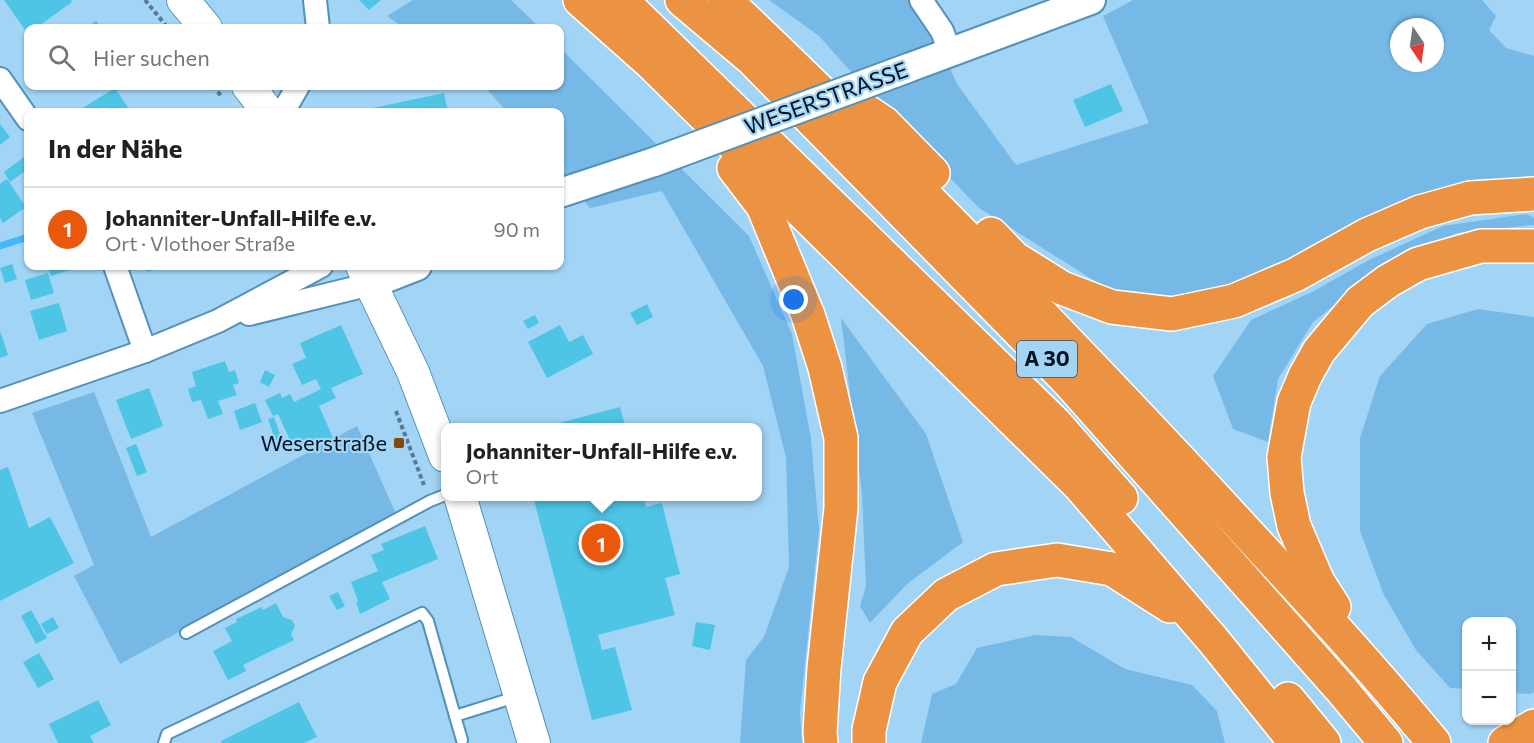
<!DOCTYPE html>
<html lang="de">
<meta charset="utf-8">
<style>
body{margin:0;font-family:Commissioner,sans-serif;background:#f6f6f6;color:#202124}
.controls{position:absolute;right:18px;bottom:18px;display:grid;overflow:hidden;border-radius:12px;box-shadow:0 2px 4px #0004}
.controls button{width:54px;height:54px;display:grid;place-items:center;padding:0;border:0;border-bottom:2px solid #e0e0e0;background:#fff;color:#202124;font:30px sans-serif}
.compass{position:absolute;left:1390px;top:18px;width:54px;height:54px;border-radius:50%;background:#fff;box-shadow:0 2px 4px #0004;rotate:167deg}
.you{position:absolute;left:794px;top:300px;width:21px;height:21px;margin:-15px;border:4px solid #fff;border-radius:50%;background:#1a73e8;box-shadow:0 0 0 9px #1a73e833}
.badge{display:grid;place-items:center;width:39px;height:39px;border-radius:50%;background:#ea580c;color:#fff;font-size:20px;font-weight:700}
.pin{position:absolute;translate:-50% -50%;border:3px solid #fff;box-shadow:0 2px 6px #0006}
.popup{position:absolute;left:441px;top:423px;width:321px;height:78px;box-sizing:border-box;display:grid;place-content:center;border-radius:12px;background:#fff;filter:drop-shadow(0 2px 4px #0005);font-size:20px;white-space:nowrap;color:#757577}
.popup b{font-size:22px;color:#202124}
.popup::after{content:'';position:absolute;left:50%;top:100%;margin-left:-12px;border:12px solid transparent;border-top-color:#fff}
.list{margin:0;padding:0;list-style:none}
h2{display:flex;justify-content:space-between;align-items:center;height:78px;margin:0;padding:0 24px;font-size:26px}
h2 small{font-size:20px;font-weight:400;color:#757577}
.list li{display:grid;grid-template-columns:39px 1fr auto;gap:18px;align-items:center;box-sizing:border-box;height:84px;padding:0 24px;border-top:2px solid #e0e0e0}
.list b{display:block;font-size:22px;white-space:nowrap}
.list p{margin:0;font-size:20px;white-space:nowrap;color:#757577}
.list em{font-size:20px;font-style:normal;color:#757577}
.icon{flex:none;width:33px;height:33px;fill:none;stroke:currentColor;stroke-width:2;stroke-linecap:round;stroke-linejoin:round}
.map{position:relative;flex:none;width:1534px;height:743px;overflow:hidden}
.search{position:absolute;background:#fff;box-shadow:0 2px 4px #0004;left:24px;top:24px;width:540px;height:66px;display:flex;align-items:center;gap:15px;box-sizing:border-box;padding:0 21px;border-radius:12px;color:#757577;font-size:22px}
.panel{position:absolute;background:#fff;box-shadow:0 2px 4px #0004;left:24px;top:108px;width:540px;height:162px;border-radius:12px}
.map>svg:first-child{display:block}
</style>
<div class="map">
<svg width="1534" height="743" viewBox="0 0 1534 743">
<rect width="100%" height="100%" fill="#a2d4f6"/>
<g fill="#76b9e6" fill-rule="evenodd">
<polygon points="413,0 511,0 540,28 404,28 387,16"/>
<path d="M769,0H914L930,24L957,84L1016,165L1149,123L1103,16L1133,0H1482L1496,16L1489,30L1506,48L1534,56V178L1264,273L1189,296L1114,293L979,208L892,118L819,36ZM1399,27H1435V63H1399Z"/>
<polygon points="560,48 749,236 792,334 811,439 819,530 800,712 802,743 740,743 746,660 764,637 789,567 786,458 763,366 662,191 590,208 560,173 560,112 507,112 484,86 560,86"/>
<polygon points="1526,214 1534,218 1534,225 1457,233 1394,259 1313,322 1278,379 1268,442 1233,429 1213,376 1251,320 1312,292 1369,260 1443,226"/>
<polygon points="1478,309 1534,317 1534,692 1530,694 1512,693 1512,622 1466,622 1466,689 1450,688 1416,650 1384,595 1360,531 1360,438 1380,376 1427,324"/>
<polygon points="841,318 926,434 963,542 907,584 870,623 860,606 866,586 862,494"/>
<polygon points="94,392 151,537 357,426 396,514 120,664 74,576 94,565 32,413"/>
<polygon points="1035,635 1071,637 1125,669 1192,685 1217,711 1225,743 921,743 932,694 956,684 977,648"/>
</g>
<g fill="none" stroke-linecap="round" stroke-linejoin="round">
<polyline stroke="#43b8fc" stroke-width="7" points="0,246 28,237"/>
</g>
<g fill="#4ec5e5">
<polygon points="4,0 71,0 72,2 36,28 28,28 28,34"/>
<polygon points="359,0 381,0 369,10"/>
<polygon points="96,21 102,28 85,28"/>
<polygon points="1111,84 1123,111 1085,127 1073,100"/>
<polygon points="115,88 131,112 76,112"/>
<polygon points="444,93 448,112 369,112 368,109"/>
<polygon points="0,124 10,137 0,145"/>
<polygon points="28,154 28,169 10,182 4,172"/>
<polygon points="7,179 26,207 3,223 0,218 0,184"/>
<polygon points="12,264 17,279 5,283 0,268"/>
<polygon points="47,266 82,266 51,276"/>
<polygon points="145,266 167,266 147,272"/>
<polygon points="48,273 54,293 31,300 25,280"/>
<polygon points="59,303 67,331 39,340 30,311"/>
<polygon points="647,304 653,317 637,325 630,313"/>
<polygon points="535,315 539,323 528,329 523,321"/>
<polygon points="341,325 363,374 331,388 336,398 319,406 333,438 304,451 302,447 295,451 278,414 273,416 265,400 280,393 282,398 290,394 294,402 321,389 316,379 302,385 292,364 306,358 300,343"/>
<polygon points="560,325 569,342 583,335 593,354 547,378 528,342"/>
<polygon points="0,331 8,355 0,358"/>
<polygon points="225,361 229,372 235,370 239,383 233,385 237,395 218,401 223,414 208,419 201,400 192,402 188,389 196,386 192,372"/>
<polygon points="265,370 275,375 269,387 260,382"/>
<polygon points="149,388 163,426 131,439 116,400"/>
<polygon points="255,403 262,422 240,430 234,411"/>
<polygon points="620,407 626,428 544,428 544,427"/>
<polygon points="274,417 283,443 277,445 268,419"/>
<polygon points="136,444 147,472 137,476 126,448"/>
<polygon points="8,467 29,528 50,517 74,563 0,601 0,470"/>
<polygon points="533,496 644,496 646,507 662,503 680,574 665,578 675,615 598,635 602,650 615,647 632,710 592,720"/>
<polygon points="425,526 438,559 382,582 390,599 360,614 356,602 358,601 351,582 378,571 371,555 384,550 381,544"/>
<polygon points="338,592 345,606 337,610 329,596"/>
<polygon points="276,603 283,617 292,620 295,626 291,634 294,640 243,665 246,671 228,680 213,651 232,641 225,628 237,622 236,619 262,607 263,610"/>
<polygon points="31,610 47,638 36,644 21,616"/>
<polygon points="53,617 59,628 47,634 41,624"/>
<polygon points="696,622 715,625 710,650 692,646"/>
<polygon points="39,653 54,679 38,688 23,662"/>
<polygon points="98,700 111,725 90,736 94,743 58,743 49,724"/>
<polygon points="299,702 317,737 304,743 222,743 221,741"/>
</g>
<g fill="none" stroke-linecap="round" stroke-linejoin="round">
<g stroke="#5291b9" stroke-width="14">
<g id="service">
<polyline points="186,633 430,501 445,495"/>
<polyline points="455,716 462,740"/>
<polyline points="164,743 167,734 422,613 428,621 455,716 519,696"/>
</g>
</g>
<g stroke="#5291b9" stroke-width="26">
<g id="minor">
<polyline points="315,0 318,28"/>
<polyline points="921,0 942,31 950,52"/>
<polyline points="0,79 28,119"/>
<polyline points="283,112 298,86"/>
<polyline points="115,266 145,351"/>
<polyline points="249,314 371,284"/>
<polyline points="0,401 145,351 218,321 321,266"/>
</g>
</g>
<g stroke="#5291b9" stroke-width="32">
<g id="tertiary">
<polyline points="908,68 1091,0"/>
<polyline points="560,193 654,162"/>
<polyline points="371,284 417,266"/>
</g>
</g>
<g stroke="#5291b9" stroke-width="34">
<g id="secondary">
<polyline points="183,0 206,28"/>
<polyline points="248,86 268,112"/>
<polyline points="362,266 413,372 445,456"/>
<polyline points="460,496 534,743"/>
</g>
</g>
<g stroke="#fff" stroke-width="36">
<g id="motorway">
<polyline points="580,0 651,63 1080,486 1213,640 1296,743"/>
<polyline points="621,0 1054,422 1121,498"/>
<polyline points="682,0 752,59 1070,383 1341,689 1386,743"/>
<path d="M725,0C891,157 1051,322 1207,489C1284,573 1362,655 1434,743"/>
<polyline points="845,97 884,123 933,173"/>
<polyline points="734,168 763,206 808,315 825,368 841,438 841,508 824,668 820,732 821,743"/>
<polyline points="991,234 1014,258 1062,288 1112,307 1172,314 1234,301 1295,275 1367,235 1420,212 1470,198 1534,194"/>
<polyline points="1334,607 1318,582 1294,526 1287,493 1284,457 1294,402 1305,376 1319,351 1360,302 1388,281 1418,264 1481,246 1534,246"/>
<polyline points="1288,699 1324,743"/>
<polyline points="869,743 869,730 880,682 907,632 946,595 996,569 1057,560 1112,569 1170,606"/>
<polyline points="1505,743 1534,726"/>
</g>
</g>
<g stroke="#587b95" stroke-width="4" stroke-dasharray="4.5 3" stroke-linecap="butt">
<polyline points="145,0 168,28"/>
<polyline points="213,86 222,97"/>
<polyline points="396,411 424,485"/>
</g>
<use href="#service" stroke="#fff" stroke-width="10"/>
<use href="#minor" stroke="#fff" stroke-width="22"/>
<use href="#tertiary" stroke="#fff" stroke-width="28"/>
<use href="#secondary" stroke="#fff" stroke-width="32"/>
<use href="#motorway" stroke="#ec9243" stroke-width="33"/>
<g stroke="#5291b9" stroke-width="32" stroke-linecap="butt">
<polyline id="tertiary-bridge" points="654,162 908,68"/>
</g>
<use href="#tertiary-bridge" stroke="#fff" stroke-width="28"/>
</g>
<rect fill="#854806" stroke="#a2d4f6" stroke-width="2" x="393" y="437" width="12" height="12" rx="3"/>
<g text-anchor="middle" stroke-width="4.5" stroke-linejoin="round" paint-order="stroke">
<rect fill="#a2d4f6" stroke="#314c61" stroke-width="1.5" x="1017" y="341" width="60" height="36" rx="4.5"/>
<g font-size="21" font-weight="bold" fill="#001221">
<text x="1047" y="366">A 30</text>
</g>
<g font-size="22" fill="#001221" stroke="#a2d4f6">
<text transform="translate(826 98) rotate(-20)" y="8">WESERSTRASSE</text>
</g>
<g font-size="22" fill="#001221" stroke="#a2d4f6" text-anchor="end">
<text x="387" y="451">Weserstraße</text>
</g>
</g>
</svg>
<div class="controls">
<button>+</button>
<button>−</button>
</div>
<svg class="compass" viewBox="-18 -18 36 36"><path d="M0-13l5 13h-10z" fill="#e53935"/><path d="M0 13l5-13h-10z" fill="#757577"/></svg>
<div class="you"></div>
<div class="pin badge" style="left:601px;top:543px">1</div>
<div class="popup"><b>Johanniter-Unfall-Hilfe e.v.</b>Ort</div>
<div class="search"><svg class="icon" aria-label="search" viewBox="0 0 24 24"><circle cx="10" cy="10" r="6"/><path d="M15 15l6 6"/></svg>Hier suchen</div>
<section class="panel">
<h2>In der Nähe<small></small></h2>
<ul class="list">
<li><span class="badge">1</span><div><b>Johanniter-Unfall-Hilfe e.v.</b><p>Ort · Vlothoer Straße</p></div><em>90 m</em></li>
</ul>
</section>
</div>
